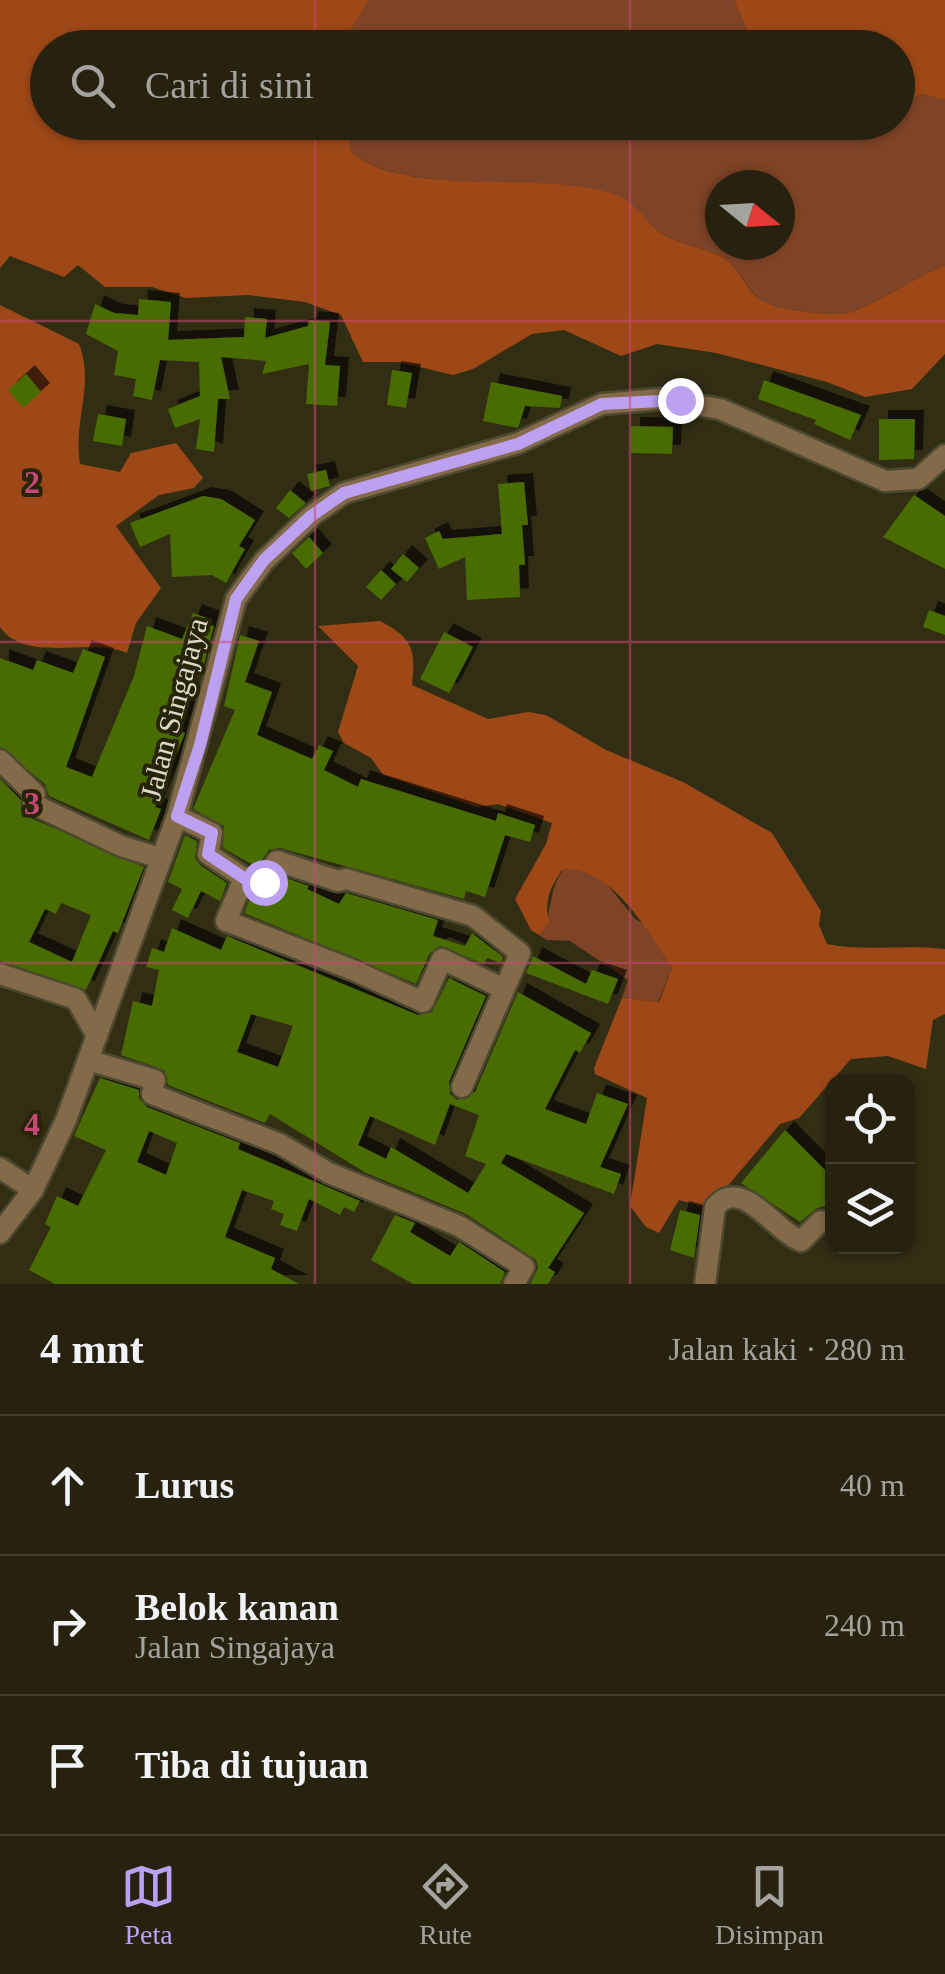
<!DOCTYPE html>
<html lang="id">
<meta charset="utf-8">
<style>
body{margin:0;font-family:Georgia,serif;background:#2e2a18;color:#f1f3f6}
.controls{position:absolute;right:30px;bottom:30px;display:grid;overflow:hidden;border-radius:20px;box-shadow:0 2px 8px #0004}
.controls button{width:90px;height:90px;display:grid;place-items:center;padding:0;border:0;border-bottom:2px solid #423f2f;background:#26220f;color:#f1f3f6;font:50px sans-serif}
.compass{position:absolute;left:705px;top:170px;width:90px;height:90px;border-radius:50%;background:#26220f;box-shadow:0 2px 8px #0004;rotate:108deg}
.stop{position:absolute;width:30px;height:30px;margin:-22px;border:8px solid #bca0f2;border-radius:50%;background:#fff}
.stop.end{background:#bca0f2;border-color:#fff;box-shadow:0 2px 10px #0008}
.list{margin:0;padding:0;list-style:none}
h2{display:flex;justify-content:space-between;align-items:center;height:130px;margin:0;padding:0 40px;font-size:42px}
h2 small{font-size:32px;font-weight:400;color:#a4a49e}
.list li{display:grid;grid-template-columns:65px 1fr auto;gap:30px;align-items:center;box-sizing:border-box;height:140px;padding:0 40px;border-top:2px solid #423f2f}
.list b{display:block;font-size:38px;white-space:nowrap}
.list p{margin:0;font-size:32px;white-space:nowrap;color:#a4a49e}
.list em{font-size:32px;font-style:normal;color:#a4a49e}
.icon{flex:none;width:55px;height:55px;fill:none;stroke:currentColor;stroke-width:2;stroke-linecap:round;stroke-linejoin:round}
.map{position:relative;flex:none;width:945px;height:1284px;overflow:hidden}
.search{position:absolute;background:#26220f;box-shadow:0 2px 8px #0004;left:30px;right:30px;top:30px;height:110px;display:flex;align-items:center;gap:25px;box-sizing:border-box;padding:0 35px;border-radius:55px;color:#a4a49e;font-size:38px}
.sheet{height:550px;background:#26220f}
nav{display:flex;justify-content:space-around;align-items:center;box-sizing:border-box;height:140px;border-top:2px solid #423f2f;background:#26220f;font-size:28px;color:#a4a49e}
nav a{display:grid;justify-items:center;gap:5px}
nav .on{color:#bca0f2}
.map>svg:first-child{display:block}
</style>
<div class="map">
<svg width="945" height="1284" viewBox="0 0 945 1284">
<defs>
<filter id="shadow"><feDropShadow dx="9" dy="-9" stdDeviation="0" flood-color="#0009"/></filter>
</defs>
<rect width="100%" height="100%" fill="#322e14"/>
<g fill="#7f4427" fill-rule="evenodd">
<polygon points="369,0 734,0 754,47 345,48 345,40"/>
<path d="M922,94L945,100V266C913,276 862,316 836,314C815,313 779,311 761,300C745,289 740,265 720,256C701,246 674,244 657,230C635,211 628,197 595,190C526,174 405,196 351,152L348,123L898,122V104ZM720,185H780V245H720Z"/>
<path d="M580,867L606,883L635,919L652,928L672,968L658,1002L622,998L628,980L570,941L547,940L539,935C554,917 546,894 563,870Z"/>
</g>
<g fill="#9e4817">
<path d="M0,0H369L345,40V47L48,48V122L348,123L351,152C408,199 537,170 610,193C633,200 641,216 657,230C674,244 701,246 720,256C740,265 744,289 761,300C779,311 815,313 836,314C862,316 913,276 945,266V354L912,389L865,397L827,382L716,353L657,344L621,356L564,330L532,334L473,369L453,375L399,362H363L341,315L305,302L248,295L186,298L152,287H105L78,265L64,277L10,256L0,268Z"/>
<polygon points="734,0 945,0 945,100 922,94 898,104 898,48 754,47"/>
<path d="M0,305L79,344C95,386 73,419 80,464L120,472L131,453L176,443L203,478L194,488L159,495L116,526L161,588L136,623L127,653C89,637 26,664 0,627Z"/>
<path d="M380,621C413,638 416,650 412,685L488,719L528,712L546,715L606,750L683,782L772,833L821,911L819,925L827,944C867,952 904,944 945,949V1014L933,1020L926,1069L888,1056L851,1059L799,1118L780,1124L709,1208L679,1200L659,1233L646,1227L630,1206L647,1098L595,1074L594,1068L622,998L659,1002L672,968C651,934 609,863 562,870C550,888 544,901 549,922L539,935L531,930L515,899L546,844L552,823L498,804L477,807L383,775L371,758L344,743L338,732L358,666L318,626Z"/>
</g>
<g fill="#496c00" fill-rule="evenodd" filter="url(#shadow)">
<polygon points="139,299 171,302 168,340 244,337 245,317 267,319 265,338 308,326 309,320 330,322 325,365 340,366 337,406 306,404 309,364 262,374 266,361 221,357 230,399 218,399 214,452 196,449 200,419 175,428 168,409 200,396 199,362 160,360 152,400 133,396 136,379 114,375 118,351 86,334 95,304 114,313 138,315"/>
<polygon points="392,370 412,373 406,408 387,405"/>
<polygon points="26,374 41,392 23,408 8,390"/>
<polygon points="764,380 861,415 850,440 814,424 816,420 758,399"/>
<polygon points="491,382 562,396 560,408 525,406 518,428 483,421"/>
<polygon points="98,414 126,419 122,446 93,441"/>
<polygon points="879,419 915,419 914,459 879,460"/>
<polygon points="631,426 673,427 672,454 631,453"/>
<polygon points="326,470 330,486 311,491 307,474"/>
<polygon points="524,482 528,525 522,525 525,565 519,565 520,597 467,600 465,557 439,569 425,538 439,531 443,539 502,534 498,484"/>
<polygon points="290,490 306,503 289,518 276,508"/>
<polygon points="914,495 945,516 945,569 883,537"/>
<polygon points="203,496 221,499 255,520 239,546 245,549 226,583 212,575 172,577 170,534 140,547 130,523"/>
<polygon points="309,537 323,553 306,569 292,553"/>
<polygon points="403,554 419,568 407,582 391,569"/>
<polygon points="381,570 396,584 381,600 366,587"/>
<polygon points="929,610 945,616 945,635 923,627"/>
<polygon points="193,613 212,620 210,625 214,626 201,676 192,673 179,707 188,710 180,731 185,733 155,807 161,809 149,840 49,796 45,784 0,747 0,658 33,670 37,660 73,673 83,649 105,657 66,767 92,777 134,676 147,626 182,639"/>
<polygon points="444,632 473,647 449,693 420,679"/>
<polygon points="240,635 259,641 245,682 272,692 257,735 312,759 319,745 333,751 324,770 358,787 361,779 496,821 498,813 535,825 530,842 505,835 485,897 466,891 464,899 280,848 269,850 257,867 223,848 224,826 193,809 235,710 224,706"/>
<path d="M0,779L20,799L26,816L144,867L118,933L113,931L86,990L0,961ZM61,903L91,915L72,962L29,942L45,909L56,914Z"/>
<polygon points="185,835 197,841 195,858 200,865 227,883 220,901 201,891 188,918 172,910 182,889 168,882"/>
<polygon points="283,877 309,886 307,889 339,904 346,893 438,920 433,936 465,946 472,933 503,957 501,963 487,958 484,964 440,946 430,953 416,984 244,913 252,894 270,894"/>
<path d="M172,928L221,950L227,936L418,1015L432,1012L449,978L486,996L449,1082L450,1094L457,1100L475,1092L518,992L591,1033L580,1053L575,1050L545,1109L586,1124L597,1093L628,1104L600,1167L621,1174L614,1194L506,1154L501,1163L584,1213L548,1268L555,1272L548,1284H530L538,1268L536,1260L466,1214L366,1173L270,1114L265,1123L168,1085L164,1070L121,1055L133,1001L152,1006L159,970L146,967L152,948L164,952ZM251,1014L293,1026L278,1067L237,1052ZM450,1104L479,1115L465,1156L486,1164L468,1193L391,1147L386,1159L358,1145L370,1116L435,1145Z"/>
<polygon points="533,956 586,984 592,970 618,979 608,1004 526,973"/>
<path d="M100,1078L139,1090V1098L147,1107L240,1143L238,1149L360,1201L354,1212L344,1207L340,1215L309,1199L297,1231L280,1225L284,1214L271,1209L274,1201L242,1190L225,1237L275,1258L271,1269L299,1284H55L29,1270L51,1227L45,1224L57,1196L78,1206L106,1150L74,1136ZM149,1131L177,1143L166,1175L137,1162Z"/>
<polygon points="785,1130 832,1177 832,1213 824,1206 817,1208 800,1222 741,1183"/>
<polygon points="680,1210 700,1215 694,1258 670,1250"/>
<polygon points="395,1215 415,1223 410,1232 450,1256 459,1242 505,1272 500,1284 413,1284 371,1260"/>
</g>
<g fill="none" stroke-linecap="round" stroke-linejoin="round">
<g stroke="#4d4931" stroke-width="25">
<g id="minor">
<polyline points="0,760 35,794 33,804 121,846 160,858"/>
<polyline points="177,816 212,833 208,854 244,878 264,882 277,861 338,881 346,879 473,916 520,953 462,1087"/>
<polyline points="244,878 226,921 353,970 423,1002 442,959 504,989"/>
<polyline points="0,974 76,999 97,1036"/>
<polyline points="88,1060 155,1080 152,1094 280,1144 329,1173 459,1226 524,1267 514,1284"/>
<polyline points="0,1168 33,1190"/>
<path d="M705,1284L715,1207C742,1175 775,1232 801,1241L821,1221"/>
</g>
</g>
<g stroke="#4d4931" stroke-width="25">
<polyline id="tertiary" points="0,1233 33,1190 66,1120 177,816 236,599 264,561 311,516 344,493 518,443 602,404 659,399 720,409 885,481 918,479 945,455"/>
</g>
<use href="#minor" stroke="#836a48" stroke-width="20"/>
<use href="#tertiary" stroke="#836a48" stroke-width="20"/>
</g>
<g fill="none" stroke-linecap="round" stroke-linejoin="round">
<polyline stroke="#bca0f2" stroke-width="12" points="264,882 244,878 208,854 212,833 177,816 200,745 236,599 264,560 311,516 344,493 518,444 602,404 680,400"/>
</g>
<path fill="none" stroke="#c84877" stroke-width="2.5" stroke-opacity="0.55" d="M315,0V48M630,0V48M315,122V1284M630,122V1284M0,321H945M0,642H945M0,963H945"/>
<g text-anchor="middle" stroke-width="8" stroke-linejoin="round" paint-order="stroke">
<g font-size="30" fill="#dbd9ca" stroke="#28240a">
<text transform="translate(174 709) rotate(-75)" y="10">Jalan Singajaya</text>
</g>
</g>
<g font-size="32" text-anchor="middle" font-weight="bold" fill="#c84877" stroke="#28240a" stroke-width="8" stroke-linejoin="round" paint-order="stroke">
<text x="32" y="493">2</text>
<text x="32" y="814">3</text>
<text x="32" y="1135">4</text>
</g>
</svg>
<div class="controls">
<button><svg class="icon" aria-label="locate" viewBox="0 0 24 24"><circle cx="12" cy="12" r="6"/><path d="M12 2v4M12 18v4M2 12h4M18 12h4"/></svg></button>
<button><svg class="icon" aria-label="layers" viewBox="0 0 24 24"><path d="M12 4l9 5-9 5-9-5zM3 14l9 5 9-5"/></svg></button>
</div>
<svg class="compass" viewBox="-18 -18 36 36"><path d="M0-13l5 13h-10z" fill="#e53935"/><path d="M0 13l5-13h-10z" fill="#a4a49e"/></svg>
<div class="stop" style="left:264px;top:882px"></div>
<div class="stop end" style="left:680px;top:400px"></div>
<div class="search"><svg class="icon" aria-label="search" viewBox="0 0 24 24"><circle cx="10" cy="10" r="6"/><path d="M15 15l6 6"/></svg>Cari di sini</div>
</div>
<section class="sheet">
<h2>4 mnt<small>Jalan kaki · 280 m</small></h2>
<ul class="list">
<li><svg class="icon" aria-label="ahead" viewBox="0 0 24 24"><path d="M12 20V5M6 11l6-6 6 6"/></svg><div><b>Lurus</b></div><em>40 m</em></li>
<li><svg class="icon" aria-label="right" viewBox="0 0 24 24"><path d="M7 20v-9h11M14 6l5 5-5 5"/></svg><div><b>Belok kanan</b><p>Jalan Singajaya</p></div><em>240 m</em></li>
<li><svg class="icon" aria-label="arrive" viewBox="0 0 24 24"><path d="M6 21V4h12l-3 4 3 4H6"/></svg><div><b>Tiba di tujuan</b></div></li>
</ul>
</section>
<nav>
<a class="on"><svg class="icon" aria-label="map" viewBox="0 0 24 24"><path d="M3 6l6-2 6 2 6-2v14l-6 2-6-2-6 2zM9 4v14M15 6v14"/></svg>Peta</a>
<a><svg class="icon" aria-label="directions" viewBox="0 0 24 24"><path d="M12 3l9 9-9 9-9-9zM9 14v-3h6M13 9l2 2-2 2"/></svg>Rute</a>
<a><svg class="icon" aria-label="saved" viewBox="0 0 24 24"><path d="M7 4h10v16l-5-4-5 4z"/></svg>Disimpan</a>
</nav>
